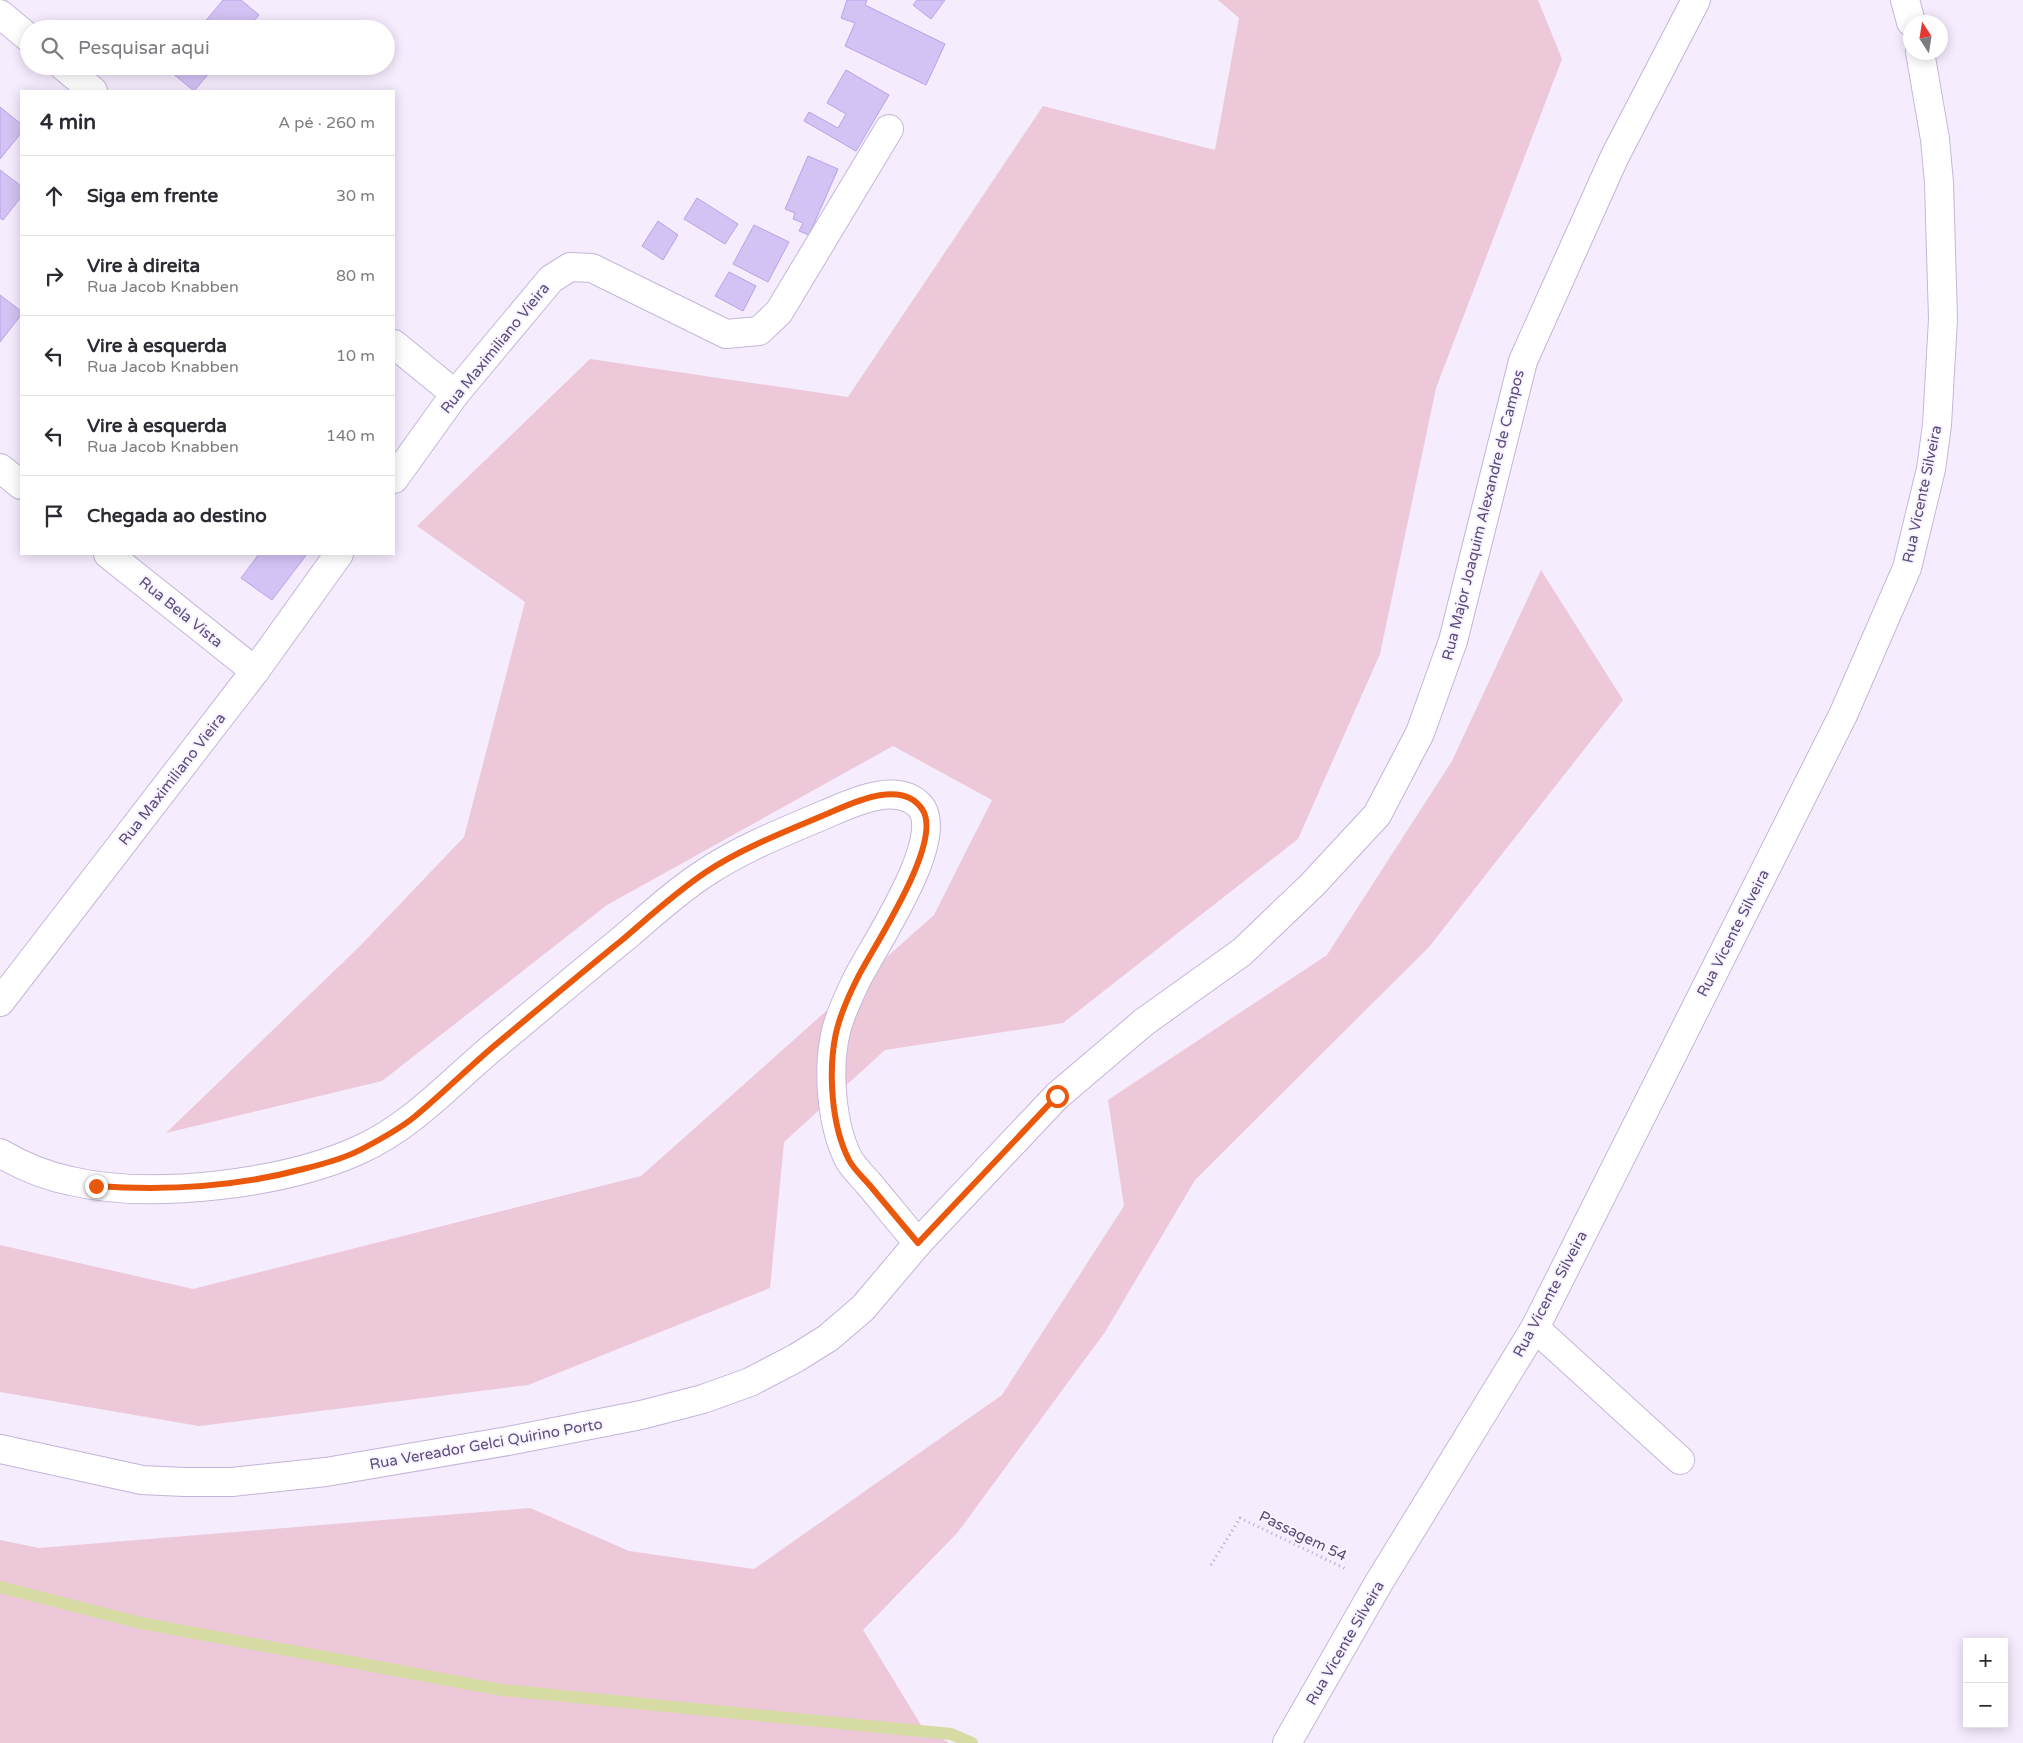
<!DOCTYPE html>
<html lang="pt">
<meta charset="utf-8">
<style>
body{margin:0;font-family:"Varela Round",sans-serif;background:#f2f2f3;color:#2b2b33}
.controls{position:absolute;right:15px;bottom:15px;display:grid;overflow:hidden;border-radius:0px;box-shadow:0 2px 12px #0003}
.controls button{width:45px;height:45px;display:grid;place-items:center;padding:0;border:0;border-bottom:1px solid #e1e1e2;background:#fff;color:#2b2b33;font:25px sans-serif}
.compass{position:absolute;left:1903px;top:15px;width:45px;height:45px;border-radius:50%;background:#fff;box-shadow:0 2px 12px #0003;rotate:348deg}
.stop{position:absolute;width:15px;height:15px;margin:-11px;border:4px solid #ea580c;border-radius:50%;background:#fff}
.stop.end{background:#ea580c;border-color:#fff;box-shadow:0 1px 5px #0008}
.list{margin:0;padding:0;list-style:none}
h2{display:flex;justify-content:space-between;align-items:center;height:65px;margin:0;padding:0 20px;font-size:21px}
h2 small{font-size:16px;font-weight:400;color:#7c7c81}
.list li{display:grid;grid-template-columns:32px 1fr auto;gap:15px;align-items:center;box-sizing:border-box;height:80px;padding:0 20px;border-top:1px solid #e1e1e2}
.list b{display:block;font-size:19px;white-space:nowrap}
.list p{margin:0;font-size:16px;white-space:nowrap;color:#7c7c81}
.list em{font-size:16px;font-style:normal;color:#7c7c81}
.icon{flex:none;width:28px;height:28px;fill:none;stroke:currentColor;stroke-width:2;stroke-linecap:round;stroke-linejoin:round}
.map{position:relative;flex:none;width:2023px;height:1743px;overflow:hidden}
.search{position:absolute;background:#fff;box-shadow:0 2px 12px #0003;left:20px;top:20px;width:375px;height:55px;display:flex;align-items:center;gap:12px;box-sizing:border-box;padding:0 18px;border-radius:28px;color:#7c7c81;font-size:19px}
.panel{position:absolute;background:#fff;box-shadow:0 2px 12px #0003;left:20px;top:90px;width:375px;height:465px;border-radius:0px}
.map>svg:first-child{display:block}
</style>
<div class="map">
<svg width="2023" height="1743" viewBox="0 0 2023 1743">
<rect width="100%" height="100%" fill="#f5ecfd"/>
<g fill="#edc8d9">
<polygon points="1218,0 1538,0 1562,59 1436,388 1380,654 1298,839 1063,1023 885,1050 784,1142 770,1288 528,1385 199,1426 0,1392 0,1245 193,1289 641,1176 934,915 992,800 893,746 607,905 382,1081 166,1133 360,946 464,837 525,602 417,526 590,359 848,397 1043,106 1215,150 1239,18"/>
<polygon points="1541,570 1623,700 1429,947 1195,1180 1105,1332 958,1532 863,1630 921,1725 949,1743 0,1743 0,1540 39,1548 530,1508 629,1551 754,1569 1002,1395 1124,1206 1108,1100 1327,955 1452,761"/>
</g>
<g fill="none" stroke-linecap="round" stroke-linejoin="round">
<polyline stroke="#d6dba4" stroke-width="12" points="0,1587 141,1623 502,1690 951,1734 972,1743"/>
</g>
<g fill="#d3c2f4" stroke="#b8a2e7">
<polygon points="223,0 241,0 259,15 247,29 199,29"/>
<polygon points="847,0 867,0 865,5 945,44 926,85 845,46 855,23 841,18"/>
<polygon points="917,0 945,0 931,19 913,5"/>
<polygon points="167,66 215,66 194,91 166,68"/>
<polygon points="846,70 889,95 856,151 804,121 809,112 838,128 846,114 827,103"/>
<polygon points="0,107 21,124 21,133 0,159"/>
<polygon points="808,156 838,169 809,235 799,231 803,223 793,219 795,213 785,209"/>
<polygon points="0,170 21,186 21,197 3,220 0,218"/>
<polygon points="697,198 738,224 725,244 684,219"/>
<polygon points="658,221 678,235 663,260 642,246"/>
<polygon points="754,225 789,242 768,282 733,264"/>
<polygon points="729,272 756,286 743,311 715,296"/>
<polygon points="0,295 21,311 21,315 0,342"/>
<polygon points="259,554 307,554 272,600 241,578"/>
</g>
<g fill="none" stroke-linecap="round" stroke-linejoin="round">
<g stroke="#c4b7d9" stroke-width="30">
<g id="minor">
<polyline points="1905,0 1911,22"/>
<polyline points="0,14 29,38"/>
<polyline points="63,66 93,91"/>
<polyline points="394,344 455,394"/>
<polyline points="0,468 21,485"/>
<polyline points="394,479 455,394 551,279 570,267 592,268 726,334 759,331 779,312 889,129"/>
<polyline points="108,554 255,671"/>
<polyline points="0,1002 255,671 339,554"/>
<path d="M0,1153C22,1166 46,1176 71,1181C152,1200 284,1184 359,1150C411,1127 450,1083 493,1047C536,1011 580,974 624,938C651,915 678,890 708,871C745,847 786,831 826,814C852,803 897,781 920,806C948,838 872,948 856,981C849,996 840,1014 836,1031C827,1068 831,1125 849,1160C854,1168 862,1176 869,1184C885,1203 901,1223 918,1243"/>
<polyline points="1535,1328 1680,1460"/>
<polyline points="1287,1743 1378,1584 1535,1328 1843,715 1907,568 1931,469 1937,425 1943,319 1939,183 1935,139 1920,52"/>
</g>
</g>
<g stroke="#c3b4db" stroke-width="30">
<polyline id="secondary" points="0,1449 142,1480 184,1482 232,1482 326,1472 508,1441 641,1415 703,1399 750,1382 796,1358 828,1338 863,1308 918,1243 1057,1096 1144,1022 1242,952 1312,885 1377,815 1420,733 1453,641 1523,361 1615,156 1696,0"/>
</g>
<polyline stroke="#b5a4da" stroke-width="3" stroke-dasharray="1 4" stroke-linecap="butt" points="1211,1565 1240,1518 1346,1569"/>
<use href="#minor" stroke="#fff" stroke-width="28"/>
<use href="#secondary" stroke="#fff" stroke-width="28"/>
</g>
<g fill="none" stroke-linecap="round" stroke-linejoin="round">
<path stroke="#ea580c" stroke-width="6" d="M96,1186C166,1191 236,1187 303,1169C324,1164 346,1158 364,1148C381,1139 399,1129 413,1118C441,1095 467,1069 494,1046C537,1010 579,975 622,940C649,917 676,892 706,872C744,847 787,831 829,813C854,802 902,779 922,809C945,841 873,947 857,979C849,995 840,1015 836,1033C828,1070 831,1125 849,1160C854,1170 865,1179 872,1188C887,1206 903,1225 918,1243L1057,1096"/>
</g>
<g text-anchor="middle" stroke-width="4" stroke-linejoin="round" paint-order="stroke">
<g font-size="15" fill="#5a4c7b" stroke="#f9f3ff">
<text transform="translate(495 348) rotate(-51)" y="5">Rua Maximiliano Vieira</text>
<text transform="translate(1922 494) rotate(-78)" y="5">Rua Vicente Silveira</text>
<text transform="translate(1483 515) rotate(-76)" y="5">Rua Major Joaquim Alexandre de Campos</text>
<text transform="translate(181 612) rotate(39)" y="5">Rua Bela Vista</text>
<text transform="translate(172 779) rotate(-52)" y="5">Rua Maximiliano Vieira</text>
<text transform="translate(1733 933) rotate(-63)" y="5">Rua Vicente Silveira</text>
<text transform="translate(1550 1294) rotate(-62)" y="5">Rua Vicente Silveira</text>
<text transform="translate(486 1444) rotate(-10)" y="5">Rua Vereador Gelci Quirino Porto</text>
<text transform="translate(1303 1536) rotate(26)" y="5">Passagem 54</text>
<text transform="translate(1345 1643) rotate(-60)" y="5">Rua Vicente Silveira</text>
</g>
</g>
</svg>
<div class="controls">
<button>+</button>
<button>−</button>
</div>
<svg class="compass" viewBox="-18 -18 36 36"><path d="M0-13l5 13h-10z" fill="#e53935"/><path d="M0 13l5-13h-10z" fill="#7c7c81"/></svg>
<div class="stop" style="left:1057px;top:1096px"></div>
<div class="stop end" style="left:96px;top:1186px"></div>
<div class="search"><svg class="icon" aria-label="search" viewBox="0 0 24 24"><circle cx="10" cy="10" r="6"/><path d="M15 15l6 6"/></svg>Pesquisar aqui</div>
<section class="panel">
<h2>4 min<small>A pé · 260 m</small></h2>
<ul class="list">
<li><svg class="icon" aria-label="ahead" viewBox="0 0 24 24"><path d="M12 20V5M6 11l6-6 6 6"/></svg><div><b>Siga em frente</b></div><em>30 m</em></li>
<li><svg class="icon" aria-label="right" viewBox="0 0 24 24"><path d="M7 20v-9h11M14 6l5 5-5 5"/></svg><div><b>Vire à direita</b><p>Rua Jacob Knabben</p></div><em>80 m</em></li>
<li><svg class="icon" aria-label="left" viewBox="0 0 24 24"><path d="M17 20v-9H6M10 6l-5 5 5 5"/></svg><div><b>Vire à esquerda</b><p>Rua Jacob Knabben</p></div><em>10 m</em></li>
<li><svg class="icon" aria-label="left" viewBox="0 0 24 24"><path d="M17 20v-9H6M10 6l-5 5 5 5"/></svg><div><b>Vire à esquerda</b><p>Rua Jacob Knabben</p></div><em>140 m</em></li>
<li><svg class="icon" aria-label="arrive" viewBox="0 0 24 24"><path d="M6 21V4h12l-3 4 3 4H6"/></svg><div><b>Chegada ao destino</b></div></li>
</ul>
</section>
</div>
